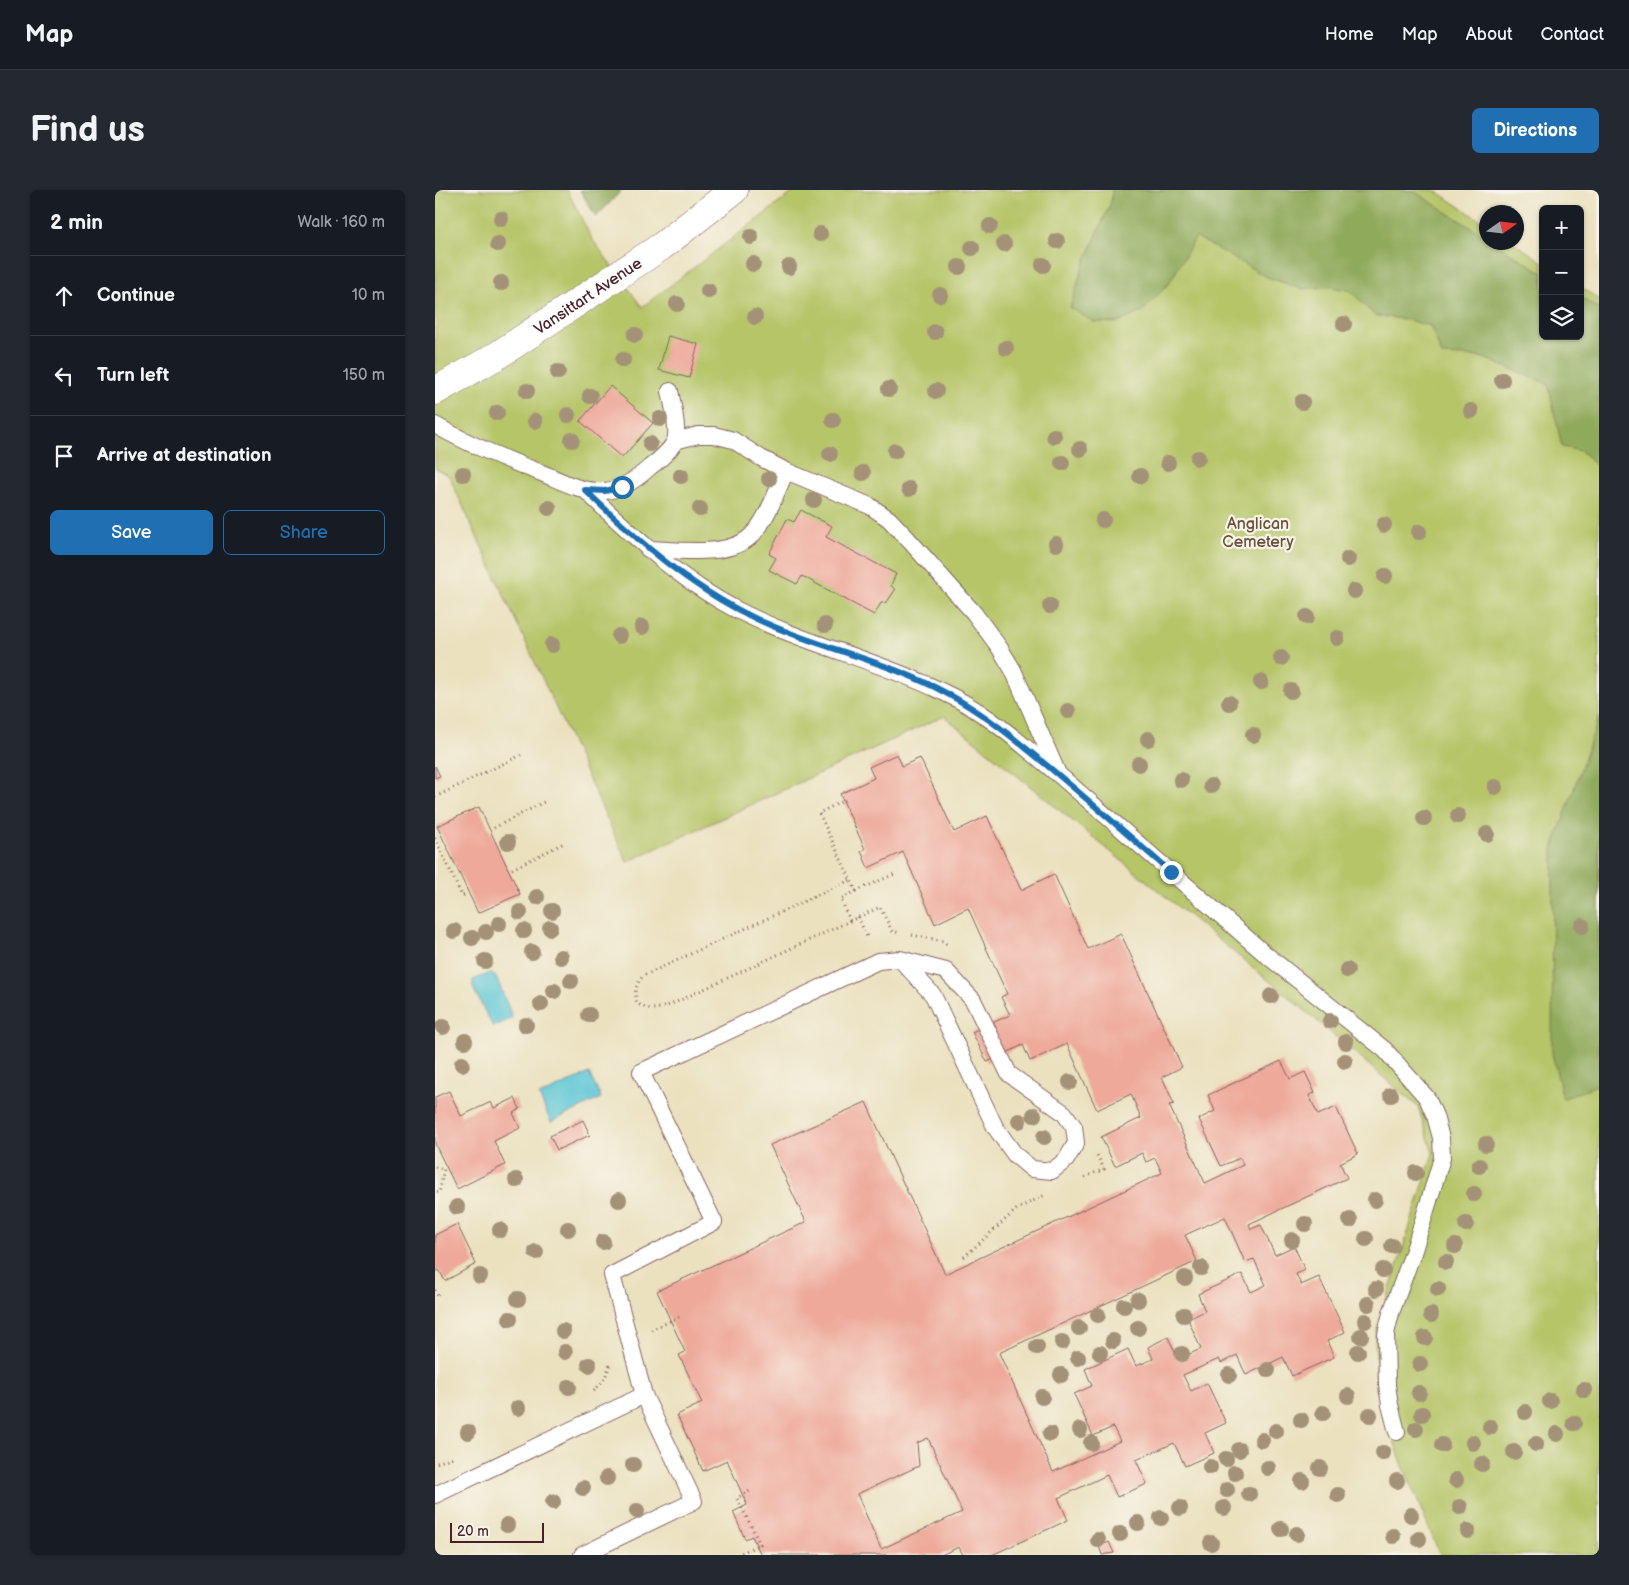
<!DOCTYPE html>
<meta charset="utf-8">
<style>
body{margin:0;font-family:"Balsamiq Sans",sans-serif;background:#242831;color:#f1f3f6}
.controls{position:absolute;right:15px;top:15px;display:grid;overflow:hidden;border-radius:8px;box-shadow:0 1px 4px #0004}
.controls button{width:45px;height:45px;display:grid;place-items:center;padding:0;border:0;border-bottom:1px solid #363941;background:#171b24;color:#f1f3f6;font:25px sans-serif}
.compass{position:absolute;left:1044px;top:15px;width:45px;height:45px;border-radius:50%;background:#171b24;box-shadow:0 1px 4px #0004;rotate:76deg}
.scale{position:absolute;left:15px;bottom:12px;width:94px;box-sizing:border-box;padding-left:5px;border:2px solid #4a1f2b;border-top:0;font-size:14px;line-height:18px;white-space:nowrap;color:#4a1f2b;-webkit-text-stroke:4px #f7f3e8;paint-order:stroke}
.stop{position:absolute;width:15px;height:15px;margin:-11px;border:4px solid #1f6fb2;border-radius:50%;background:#fff}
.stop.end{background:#1f6fb2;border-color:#fff;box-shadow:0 1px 5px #0008}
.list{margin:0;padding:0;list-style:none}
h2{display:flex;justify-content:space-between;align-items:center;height:65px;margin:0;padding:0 20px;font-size:21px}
h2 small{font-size:16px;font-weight:400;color:#9ea1a6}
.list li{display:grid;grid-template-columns:32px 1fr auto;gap:15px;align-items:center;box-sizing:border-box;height:80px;padding:0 20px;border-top:1px solid #363941}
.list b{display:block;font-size:19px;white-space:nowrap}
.list em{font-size:16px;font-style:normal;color:#9ea1a6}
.actions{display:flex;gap:10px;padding:15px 20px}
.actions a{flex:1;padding:11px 0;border:1px solid #1f6fb2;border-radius:8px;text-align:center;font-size:18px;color:#1f6fb2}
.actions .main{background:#1f6fb2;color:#fff}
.icon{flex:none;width:28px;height:28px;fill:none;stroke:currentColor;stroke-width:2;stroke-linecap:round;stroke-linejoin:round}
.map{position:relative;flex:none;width:1164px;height:1365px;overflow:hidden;border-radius:8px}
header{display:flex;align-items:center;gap:30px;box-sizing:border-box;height:70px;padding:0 25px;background:#171b24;border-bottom:1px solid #363941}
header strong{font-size:24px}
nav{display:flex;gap:28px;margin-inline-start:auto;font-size:18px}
.intro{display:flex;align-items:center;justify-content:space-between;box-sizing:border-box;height:120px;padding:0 30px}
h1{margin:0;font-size:35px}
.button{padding:12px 22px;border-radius:8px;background:#1f6fb2;color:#fff;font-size:18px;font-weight:700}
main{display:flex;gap:30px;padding:0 30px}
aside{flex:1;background:#171b24;border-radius:8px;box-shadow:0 1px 4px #0004}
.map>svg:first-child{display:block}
</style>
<header>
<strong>Map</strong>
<nav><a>Home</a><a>Map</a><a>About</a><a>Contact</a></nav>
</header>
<div class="intro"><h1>Find us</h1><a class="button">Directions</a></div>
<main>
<aside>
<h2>2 min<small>Walk · 160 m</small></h2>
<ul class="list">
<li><svg class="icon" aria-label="ahead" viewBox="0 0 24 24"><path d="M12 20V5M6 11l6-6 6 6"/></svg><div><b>Continue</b></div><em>10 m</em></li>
<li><svg class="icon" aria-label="left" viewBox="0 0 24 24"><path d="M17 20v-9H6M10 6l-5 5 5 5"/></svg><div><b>Turn left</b></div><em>150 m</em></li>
<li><svg class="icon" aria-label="arrive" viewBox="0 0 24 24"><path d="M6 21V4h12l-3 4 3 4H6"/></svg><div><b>Arrive at destination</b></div></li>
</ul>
<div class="actions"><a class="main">Save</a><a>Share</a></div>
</aside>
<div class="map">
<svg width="1164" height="1365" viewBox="0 0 1164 1365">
<rect width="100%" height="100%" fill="#f7f3e8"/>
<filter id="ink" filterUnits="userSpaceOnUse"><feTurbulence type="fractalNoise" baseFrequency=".02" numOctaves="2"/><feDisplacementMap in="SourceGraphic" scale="10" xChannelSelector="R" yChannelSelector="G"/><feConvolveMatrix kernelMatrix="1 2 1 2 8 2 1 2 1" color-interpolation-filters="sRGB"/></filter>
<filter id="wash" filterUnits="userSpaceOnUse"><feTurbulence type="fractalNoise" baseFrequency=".0096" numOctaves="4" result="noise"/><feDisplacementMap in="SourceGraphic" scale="20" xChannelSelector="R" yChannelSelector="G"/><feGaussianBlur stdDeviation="1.12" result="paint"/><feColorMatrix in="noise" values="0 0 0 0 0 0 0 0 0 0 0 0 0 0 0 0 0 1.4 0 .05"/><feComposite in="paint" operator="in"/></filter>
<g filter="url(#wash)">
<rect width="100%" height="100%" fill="#ebe1bf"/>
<polygon fill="#b5c568" stroke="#80724a" points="0,0 132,0 157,49 207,117 361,0 1000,0 1051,34 1052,52 1079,53 1108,72 1108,146 1145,146 1145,97 1164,109 1164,1365 1005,1365 968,1276 942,1203 940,1146 998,963 983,917 860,812 509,526 192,672 14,286 0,278"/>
<g fill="#90aa5c" stroke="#6d6444">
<polygon points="145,0 187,0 161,27"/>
<polygon points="677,0 977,0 1051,47 1052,52 1060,53 1108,83 1108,146 1145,146 1145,107 1164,119 1164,278 1146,261 1127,257 1113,194 1046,167 1007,165 995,136 968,129 940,126 916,101 896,97 866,99 832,87 761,47 735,92 707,122 681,133 659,132 635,118 647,79 676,12"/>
<polygon points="1164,527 1164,894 1128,909 1117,863 1118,658"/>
</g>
<g fill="#5bc6d6" stroke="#527280">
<polygon points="55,783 61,787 77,826 75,829 58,837 38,798 38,790"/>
<polygon points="154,883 166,908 116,932 104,906"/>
</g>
<g id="blocks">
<g fill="#eea99a" fill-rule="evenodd">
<polygon points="233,146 263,154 254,188 224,180"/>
<polygon points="175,196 218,233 187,268 145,231"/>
<polygon points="366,320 397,336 391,347 461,384 456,395 460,400 452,412 446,413 439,425 367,386 362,394 334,380 341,368 334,364 352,329 359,332"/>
<path d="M462,564L467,576L485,568L519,642L552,626L586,700L619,684L653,759L686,744L747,877L727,887L739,914L734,915L770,993L808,975L805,968L786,976L764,929L780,921L773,905L846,871L855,889L870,882L880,903L874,905L883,925L901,917L923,964L905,973L912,988L814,1034L816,1039L826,1035L840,1065L859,1056L870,1080L861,1084L866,1095L884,1087L910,1142L892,1151L899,1167L857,1186L848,1167L811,1185L802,1165L786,1173L784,1169L748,1185L756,1201L772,1193L791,1233L770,1243L779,1263L750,1276L739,1253L701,1270L712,1294L682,1307L672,1285L623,1308L633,1330L557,1365H528L524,1357L506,1365H326L317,1346L310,1349L298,1322L312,1315L292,1270L268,1281L242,1225L267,1213L244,1165L250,1162L222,1101L371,1032L335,955L431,912L510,1084L727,983L720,968L711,972L707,963L680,976L666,947L706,928L696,904L662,920L632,854L595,871L588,855L552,872L537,842L575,825L566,807L572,804L533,718L500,734L468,662L433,678L426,661L430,659L405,604L439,588L434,577ZM790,1027L810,1072L819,1069L831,1095L816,1102L807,1084L763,1104L770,1121L753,1129L766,1159L743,1169L733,1147L713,1157L718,1169L701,1176L693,1159L650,1179L657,1196L639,1204L658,1246L678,1237L685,1251L618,1282L564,1163L762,1071L750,1045ZM493,1248L527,1322L446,1359L422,1304L484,1276L482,1253Z"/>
<polygon points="0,576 5,586 0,588"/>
<polygon points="44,617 85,704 43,723 2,636"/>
<polygon points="14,901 26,926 56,912 59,918 80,908 85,919 78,923 85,938 59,951 70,975 22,999 0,954 0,907"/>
<polygon points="148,930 155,945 122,960 115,946"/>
<polygon points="22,1034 41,1074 10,1091 4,1080 0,1082 0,1045"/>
<polygon points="674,1352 679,1363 667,1365 664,1356"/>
</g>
</g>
</g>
<g filter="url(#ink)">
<use href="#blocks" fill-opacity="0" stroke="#82635f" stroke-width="1"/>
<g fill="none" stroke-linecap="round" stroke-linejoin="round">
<g stroke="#82635f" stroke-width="18">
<g id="service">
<path d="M0,235C33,254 68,268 104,282C125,290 146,303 169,301C187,300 202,289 215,277C224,270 233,263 239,253C245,243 237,212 235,201"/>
<polyline points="240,251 263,245 279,245 298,250 326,268 351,281 435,316 454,329 473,349 539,423 564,457 578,480 592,512 623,584 829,763 950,860 992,908 1000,926 1006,948 1007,968 979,1060 956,1123 951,1144 952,1195 955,1215 962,1242"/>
<path d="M150,300C197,345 245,391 304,421C370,454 442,470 508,502C550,521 584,552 619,581"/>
<path d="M213,359C242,360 295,368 317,345C332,330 342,300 351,281"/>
<polyline points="209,1205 177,1085 279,1032 206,882 443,771 465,769 498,805 560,937 580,965 597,979 617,981 631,970 641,953 639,937 629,923 574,884 538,810 511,781 465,769"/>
<polyline points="0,1305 209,1205 259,1311 147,1365"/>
</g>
</g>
<g stroke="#82635f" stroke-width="29">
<g id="primary">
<path id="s1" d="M0,201L63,165L227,56L299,0"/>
</g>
</g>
<g stroke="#82635f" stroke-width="3" stroke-dasharray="1 4" stroke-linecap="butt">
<polyline points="0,607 86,565"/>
<polyline points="410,610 384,623 421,701 406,709 415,731"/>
<polyline points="59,638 109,612"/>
<polyline points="0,648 27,706 31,704"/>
<polyline points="77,679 129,653"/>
<path d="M415,690L208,786C200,796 199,801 202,813C214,822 223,819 237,814L445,717L457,741L466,743"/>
<polyline points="421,701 462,683"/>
<polyline points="423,727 433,749"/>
<polyline points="477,745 508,751 513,756"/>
<polyline points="0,977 9,979 4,1003 0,1002"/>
<polyline points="650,987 669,979 662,965"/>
<polyline points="529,1067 582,1019 610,1005"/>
<polyline points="0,1100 3,1106"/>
<polyline points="216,1140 244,1127"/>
<polyline points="159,1201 169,1190 175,1175"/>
<polyline points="2,1273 18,1267"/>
<polyline points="302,1365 325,1354 302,1308 315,1301"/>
</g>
<use href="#service" stroke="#fff" stroke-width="16"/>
<use href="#primary" stroke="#fff" stroke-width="28"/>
</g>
<g fill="#a49278">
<circle cx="66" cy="29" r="8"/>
<circle cx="555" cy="36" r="8"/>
<circle cx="385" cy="44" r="8"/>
<circle cx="316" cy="47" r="8"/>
<circle cx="622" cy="51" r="8"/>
<circle cx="63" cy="54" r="8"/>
<circle cx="569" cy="54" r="8"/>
<circle cx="537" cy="58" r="8"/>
<circle cx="318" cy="74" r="8"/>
<circle cx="608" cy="75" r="8"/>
<circle cx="354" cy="77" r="8"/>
<circle cx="524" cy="77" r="8"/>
<circle cx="66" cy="93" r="8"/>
<circle cx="273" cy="101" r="8"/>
<circle cx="505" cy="105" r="8"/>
<circle cx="242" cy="114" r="8"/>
<circle cx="320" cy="127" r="8"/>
<circle cx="909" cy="134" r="8"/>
<circle cx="500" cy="142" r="8"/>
<circle cx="200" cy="145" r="8"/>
<circle cx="571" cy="158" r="8"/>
<circle cx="188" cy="170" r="8"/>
<circle cx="123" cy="182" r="8"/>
<circle cx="1067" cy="190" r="8"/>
<circle cx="454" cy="199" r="8"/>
<circle cx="92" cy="201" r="8"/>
<circle cx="501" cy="201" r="8"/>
<circle cx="155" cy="206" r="8"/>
<circle cx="867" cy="212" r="8"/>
<circle cx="1036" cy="221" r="8"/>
<circle cx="62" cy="223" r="8"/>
<circle cx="133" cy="225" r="8"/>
<circle cx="225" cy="229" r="8"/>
<circle cx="398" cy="230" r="8"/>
<circle cx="100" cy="231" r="8"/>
<circle cx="619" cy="246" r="8"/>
<circle cx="137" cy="250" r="8"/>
<circle cx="215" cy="254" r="8"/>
<circle cx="645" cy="259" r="8"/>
<circle cx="460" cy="261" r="8"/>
<circle cx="395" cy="264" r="8"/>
<circle cx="763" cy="268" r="8"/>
<circle cx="627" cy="273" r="8"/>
<circle cx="733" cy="273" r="8"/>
<circle cx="428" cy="283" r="8"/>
<circle cx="28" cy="284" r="8"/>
<circle cx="246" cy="286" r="8"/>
<circle cx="705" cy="286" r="8"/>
<circle cx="334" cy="289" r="8"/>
<circle cx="474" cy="299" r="8"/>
<circle cx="379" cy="310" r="8"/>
<circle cx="114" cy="318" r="8"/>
<circle cx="265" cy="319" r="8"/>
<circle cx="668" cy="330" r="8"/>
<circle cx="949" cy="335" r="8"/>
<circle cx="984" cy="342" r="8"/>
<circle cx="621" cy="354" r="8"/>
<circle cx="913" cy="369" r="8"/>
<circle cx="950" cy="386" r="8"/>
<circle cx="919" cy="401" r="8"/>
<circle cx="615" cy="416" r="8"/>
<circle cx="872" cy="427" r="8"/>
<circle cx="390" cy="435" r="8"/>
<circle cx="207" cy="437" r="8"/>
<circle cx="184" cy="446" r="8"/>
<circle cx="902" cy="448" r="8"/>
<circle cx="117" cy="455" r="8"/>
<circle cx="846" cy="468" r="8"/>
<circle cx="826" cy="492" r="8"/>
<circle cx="856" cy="501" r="8"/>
<circle cx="794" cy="513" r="8"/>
<circle cx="633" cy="521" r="8"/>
<circle cx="818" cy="545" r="8"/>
<circle cx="713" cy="549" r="8"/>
<circle cx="704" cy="574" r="8"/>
<circle cx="746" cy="590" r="8"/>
<circle cx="776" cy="596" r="8"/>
<circle cx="1060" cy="597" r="8"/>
<circle cx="1023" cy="626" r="8"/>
<circle cx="989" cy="628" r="8"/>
<circle cx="1052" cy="644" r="8"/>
<circle cx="73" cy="652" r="8"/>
<circle cx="102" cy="707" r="8"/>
<circle cx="117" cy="721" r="8"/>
<circle cx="85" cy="722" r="8"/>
<circle cx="64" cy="734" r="8"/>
<circle cx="1147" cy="736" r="8"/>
<circle cx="115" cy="738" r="8"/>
<circle cx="19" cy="741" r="8"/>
<circle cx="89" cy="741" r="8"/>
<circle cx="51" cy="742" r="8"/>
<circle cx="37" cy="748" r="8"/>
<circle cx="97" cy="762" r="8"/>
<circle cx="126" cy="767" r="8"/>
<circle cx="50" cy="771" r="8"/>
<circle cx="912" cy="780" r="8"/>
<circle cx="136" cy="791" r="8"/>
<circle cx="119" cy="801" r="8"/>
<circle cx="836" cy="806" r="8"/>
<circle cx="106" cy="814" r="8"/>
<circle cx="154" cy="825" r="8"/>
<circle cx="895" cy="831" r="8"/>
<circle cx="91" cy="835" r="8"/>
<circle cx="8" cy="837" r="8"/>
<circle cx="30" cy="851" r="8"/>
<circle cx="911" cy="852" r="8"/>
<circle cx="910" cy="871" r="8"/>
<circle cx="27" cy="874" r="8"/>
<circle cx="635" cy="892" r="8"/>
<circle cx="956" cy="905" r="8"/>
<circle cx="599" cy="925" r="8"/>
<circle cx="584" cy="931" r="8"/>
<circle cx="609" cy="947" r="8"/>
<circle cx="1051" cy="954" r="8"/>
<circle cx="1044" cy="976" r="8"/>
<circle cx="981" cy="983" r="8"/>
<circle cx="81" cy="990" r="8"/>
<circle cx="1039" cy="1004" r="8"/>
<circle cx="184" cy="1010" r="8"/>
<circle cx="940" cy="1010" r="8"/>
<circle cx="22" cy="1017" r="8"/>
<circle cx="915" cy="1030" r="8"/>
<circle cx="870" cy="1034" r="8"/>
<circle cx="1031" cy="1034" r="8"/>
<circle cx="133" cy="1039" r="8"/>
<circle cx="65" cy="1040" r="8"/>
<circle cx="931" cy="1049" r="8"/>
<circle cx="857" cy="1050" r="8"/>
<circle cx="168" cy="1052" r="8"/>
<circle cx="957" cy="1056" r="8"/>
<circle cx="1020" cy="1056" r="8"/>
<circle cx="101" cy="1062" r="8"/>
<circle cx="1011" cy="1072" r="8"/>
<circle cx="766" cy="1078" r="8"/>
<circle cx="948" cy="1080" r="8"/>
<circle cx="45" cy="1086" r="8"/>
<circle cx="750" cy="1088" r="8"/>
<circle cx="941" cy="1099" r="8"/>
<circle cx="1003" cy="1099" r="8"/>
<circle cx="83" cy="1109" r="8"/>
<circle cx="703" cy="1110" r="8"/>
<circle cx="933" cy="1114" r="8"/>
<circle cx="689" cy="1116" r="8"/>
<circle cx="663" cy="1125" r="8"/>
<circle cx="749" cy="1125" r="8"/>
<circle cx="996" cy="1125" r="8"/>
<circle cx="75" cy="1129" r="8"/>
<circle cx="930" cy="1131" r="8"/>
<circle cx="644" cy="1138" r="8"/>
<circle cx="703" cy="1138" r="8"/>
<circle cx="128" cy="1141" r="8"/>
<circle cx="926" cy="1146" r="8"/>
<circle cx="990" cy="1148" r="8"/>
<circle cx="678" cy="1151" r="8"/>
<circle cx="627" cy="1152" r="8"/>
<circle cx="602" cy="1157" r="8"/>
<circle cx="130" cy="1162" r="8"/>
<circle cx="923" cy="1162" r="8"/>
<circle cx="665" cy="1163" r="8"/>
<circle cx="747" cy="1164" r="8"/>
<circle cx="643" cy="1168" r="8"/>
<circle cx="985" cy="1174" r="8"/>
<circle cx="154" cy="1175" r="8"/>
<circle cx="833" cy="1180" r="8"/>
<circle cx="626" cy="1185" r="8"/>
<circle cx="794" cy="1185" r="8"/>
<circle cx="134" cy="1197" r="8"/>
<circle cx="1149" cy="1200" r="8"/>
<circle cx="984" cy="1203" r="8"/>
<circle cx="913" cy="1206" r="8"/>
<circle cx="607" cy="1207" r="8"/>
<circle cx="1115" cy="1211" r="8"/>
<circle cx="83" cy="1218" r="8"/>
<circle cx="1090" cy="1222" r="8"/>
<circle cx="888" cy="1223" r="8"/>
<circle cx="987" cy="1224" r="8"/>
<circle cx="935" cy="1225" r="8"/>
<circle cx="866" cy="1230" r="8"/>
<circle cx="1139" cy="1233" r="8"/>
<circle cx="1055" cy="1237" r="8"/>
<circle cx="981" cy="1239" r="8"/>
<circle cx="645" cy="1240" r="8"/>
<circle cx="841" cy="1241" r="8"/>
<circle cx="33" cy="1242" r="8"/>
<circle cx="615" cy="1244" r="8"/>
<circle cx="1122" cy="1244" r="8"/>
<circle cx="827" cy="1250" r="8"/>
<circle cx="656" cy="1253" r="8"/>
<circle cx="1038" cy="1253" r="8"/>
<circle cx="1101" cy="1254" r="8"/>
<circle cx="1007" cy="1255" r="8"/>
<circle cx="804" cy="1260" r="8"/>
<circle cx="1079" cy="1262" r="8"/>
<circle cx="948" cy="1263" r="8"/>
<circle cx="791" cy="1269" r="8"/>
<circle cx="1047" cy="1274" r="8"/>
<circle cx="198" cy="1275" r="8"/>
<circle cx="775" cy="1277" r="8"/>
<circle cx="833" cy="1278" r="8"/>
<circle cx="885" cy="1278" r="8"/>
<circle cx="800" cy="1283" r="8"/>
<circle cx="172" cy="1288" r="8"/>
<circle cx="1021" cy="1290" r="8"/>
<circle cx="867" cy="1291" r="8"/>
<circle cx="962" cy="1291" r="8"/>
<circle cx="148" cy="1298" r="8"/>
<circle cx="792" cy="1300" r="8"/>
<circle cx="814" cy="1304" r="8"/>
<circle cx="903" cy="1305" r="8"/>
<circle cx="118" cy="1312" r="8"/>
<circle cx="1025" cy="1317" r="8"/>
<circle cx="745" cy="1318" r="8"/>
<circle cx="789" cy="1318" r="8"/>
<circle cx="202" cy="1321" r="8"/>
<circle cx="976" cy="1325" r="8"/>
<circle cx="726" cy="1328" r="8"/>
<circle cx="703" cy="1333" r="8"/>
<circle cx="72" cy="1335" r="8"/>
<circle cx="846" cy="1339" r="8"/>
<circle cx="1033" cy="1341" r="8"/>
<circle cx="685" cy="1344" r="8"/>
<circle cx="862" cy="1344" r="8"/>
<circle cx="958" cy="1346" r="8"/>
<circle cx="984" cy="1349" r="8"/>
<circle cx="663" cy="1350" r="8"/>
<circle cx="776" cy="1353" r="8"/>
</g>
</g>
<g fill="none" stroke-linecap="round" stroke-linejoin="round" filter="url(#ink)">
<path stroke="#1f6fb2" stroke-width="6" d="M187,297L170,301L150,300C206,354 262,404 335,435C393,460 456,473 511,503C543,520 570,541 598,564C645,602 690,643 736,682"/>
</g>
<g text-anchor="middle" stroke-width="4.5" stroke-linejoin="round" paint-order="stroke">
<g font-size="16" fill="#4a1f2b" stroke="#f7f3e8">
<text dy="6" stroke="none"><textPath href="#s1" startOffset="180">Vansittart Avenue</textPath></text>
</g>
<g font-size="16" fill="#6a513d" stroke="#f7f3e8">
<text x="823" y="339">Anglican<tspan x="823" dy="18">Cemetery</tspan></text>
</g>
</g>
</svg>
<div class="controls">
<button>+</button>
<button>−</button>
<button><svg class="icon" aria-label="layers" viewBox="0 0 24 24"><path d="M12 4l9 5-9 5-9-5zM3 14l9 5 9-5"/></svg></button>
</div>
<svg class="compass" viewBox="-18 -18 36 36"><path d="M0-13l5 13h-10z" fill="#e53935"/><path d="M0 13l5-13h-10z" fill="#9ea1a6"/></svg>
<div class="scale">20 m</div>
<div class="stop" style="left:187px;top:297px"></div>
<div class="stop end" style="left:736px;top:682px"></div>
</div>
</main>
